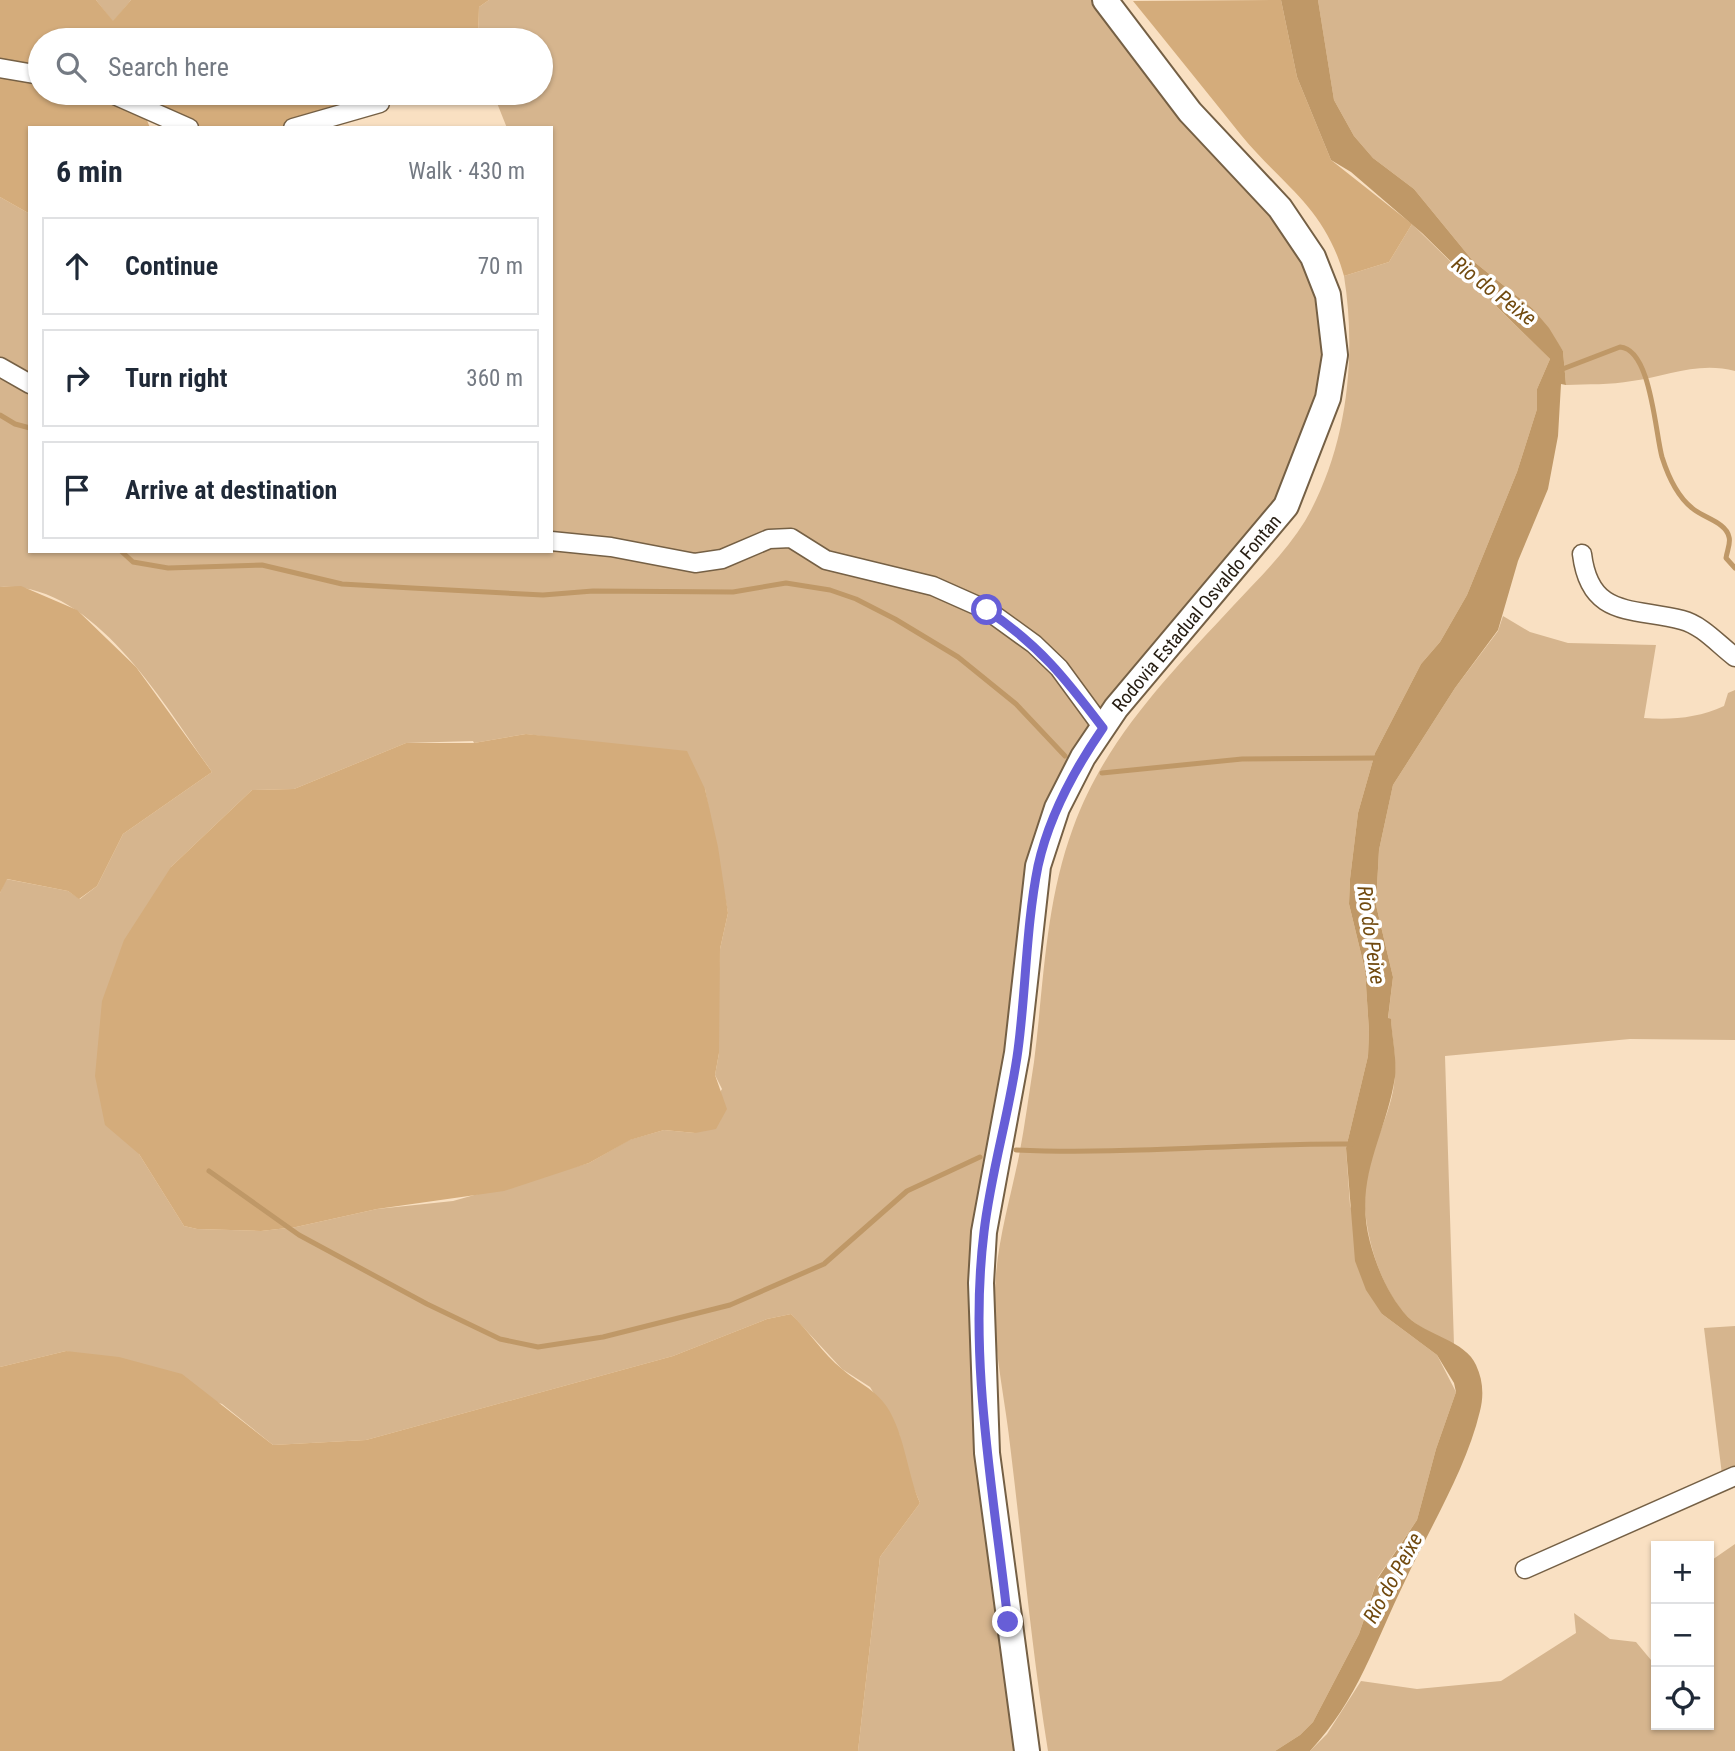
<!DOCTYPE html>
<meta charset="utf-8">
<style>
body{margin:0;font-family:"Roboto Condensed",sans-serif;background:#f6f6f7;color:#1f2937}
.controls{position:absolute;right:21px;bottom:21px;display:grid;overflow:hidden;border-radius:0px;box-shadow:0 2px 5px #0004}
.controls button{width:63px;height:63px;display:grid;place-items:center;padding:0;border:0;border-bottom:2px solid #e0e1e3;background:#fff;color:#1f2937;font:35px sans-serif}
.stop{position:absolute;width:21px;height:21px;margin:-16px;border:5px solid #675ed7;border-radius:50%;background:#fff}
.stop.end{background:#675ed7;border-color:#fff;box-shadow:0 2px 7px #0008}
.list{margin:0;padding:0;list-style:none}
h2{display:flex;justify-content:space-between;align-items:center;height:91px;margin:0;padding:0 28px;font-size:30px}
h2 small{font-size:23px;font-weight:400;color:#747a83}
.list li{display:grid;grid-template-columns:46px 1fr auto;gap:21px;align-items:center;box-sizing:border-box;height:98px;margin:0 14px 14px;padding:0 14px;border:2px solid #e0e1e3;border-radius:0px}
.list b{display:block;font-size:26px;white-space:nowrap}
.list em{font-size:23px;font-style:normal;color:#747a83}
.icon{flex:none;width:38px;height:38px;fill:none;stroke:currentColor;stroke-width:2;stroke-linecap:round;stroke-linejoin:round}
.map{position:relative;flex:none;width:1735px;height:1751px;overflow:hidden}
.search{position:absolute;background:#fff;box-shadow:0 2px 5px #0004;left:28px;top:28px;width:525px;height:77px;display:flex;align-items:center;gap:18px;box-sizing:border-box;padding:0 24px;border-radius:38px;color:#747a83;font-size:26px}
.panel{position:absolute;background:#fff;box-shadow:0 2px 5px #0004;left:28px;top:126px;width:525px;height:427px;border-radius:0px}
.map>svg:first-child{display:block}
</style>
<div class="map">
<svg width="1735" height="1751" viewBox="0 0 1735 1751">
<rect width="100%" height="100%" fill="#f9e0c2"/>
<g fill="#d6b58e" fill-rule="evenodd">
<polygon points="96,0 131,0 113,22"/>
<path d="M489,0H1114L1197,112L1265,182L1329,315L1313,456L1141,676L1057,828L978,1283L1029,1751H858L880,1557L920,1503L910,1479L899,1434L870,1387L842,1369L791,1314L767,1319L673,1356L366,1440L273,1445L222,1404L66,1351L0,1367V893L6,879L68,891L80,899L97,886L123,834L212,772C165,706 93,580 0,587V197L30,214V551H551V128H507L493,93H541V40H478L479,7ZM526,734L586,742L705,789L728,913L720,949L717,1008L719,1053L715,1075L722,1089L695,1133L664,1130L629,1140L589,1163L453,1201L377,1209L296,1227L261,1231L197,1229L184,1226L139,1154L171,867L252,790L294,789L406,743L473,741L474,743Z"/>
<path d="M1318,0H1735V371C1699,361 1667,376 1632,381C1610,385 1588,384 1566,385L1563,351L1532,308L1473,261L1414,189L1373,158L1354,136L1334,100Z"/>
<path d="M1412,224L1550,359L1537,389V409L1517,472L1467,595L1440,642L1421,664L1375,753L1358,813L1350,879L1349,904L1365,970L1369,1031L1368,1056L1346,1148L1350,1205L1382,1314L1437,1355L1456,1392L1436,1449L1417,1520L1378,1577L1359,1634L1313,1722L1300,1735L1275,1751H1048C1032,1652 1023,1552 1011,1453C1005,1394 992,1349 995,1288C997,1242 1010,1200 1019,1156C1025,1125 1029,1093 1034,1062C1044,983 1045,904 1073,828C1105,739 1170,674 1233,606C1258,579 1286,552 1305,521C1347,449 1357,357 1344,276L1389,262Z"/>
<path d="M1503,616L1530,632L1568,643L1656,645L1644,718C1672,720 1698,718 1724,706L1728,693L1735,690V1040L1630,1039L1445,1056L1454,1345C1440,1337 1420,1329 1408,1317C1377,1287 1357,1213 1367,1171C1375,1138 1394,1108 1395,1073C1396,1056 1392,1037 1391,1020L1388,1019L1393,977L1376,905L1379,850L1393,785L1455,688L1498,631Z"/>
<polygon points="1735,1326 1735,1483 1723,1483 1704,1328"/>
<polygon points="1735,1544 1735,1751 1310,1751 1327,1734 1361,1681 1417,1689 1501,1681 1576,1633 1574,1613 1610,1639 1636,1642 1656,1666 1656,1725 1709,1725 1709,1562"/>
</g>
<g fill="#d4ac7b">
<polygon points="0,0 96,0 113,21 131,0 489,0 479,7 478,40 40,40 40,93 396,93 370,96 312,114 283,128 176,128 147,120 150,128 30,128 30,214 0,197"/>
<path d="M1281,0L1297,77L1331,160L1412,224L1389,262L1344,276C1325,207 1283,186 1241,135C1205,90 1169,45 1133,1Z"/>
<polygon points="21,586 77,610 136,667 212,772 123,834 97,886 79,899 68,891 7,879 0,893 0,587"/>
<polygon points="526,734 687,751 705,789 718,847 728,913 720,949 719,1053 715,1075 727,1109 716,1129 695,1133 664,1130 630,1140 589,1163 504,1191 377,1209 296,1227 261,1231 197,1229 184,1226 139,1154 105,1125 95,1076 102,1001 124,940 171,867 252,790 294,789 406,743 474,743"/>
<path d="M791,1314C809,1331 823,1354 842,1369C858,1383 875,1389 887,1407C905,1435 907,1473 920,1503L880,1557L858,1751H0V1367L66,1351L119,1357L182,1374L273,1445L366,1440L673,1356L767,1319Z"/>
</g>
<path fill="#bf9867" d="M1281,0H1318L1334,100L1354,136L1373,158L1414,189L1473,261L1532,308L1549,328L1563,351L1566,385L1561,384L1558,436L1548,489L1518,561L1498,630L1455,688L1393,785L1379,850L1376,905L1393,977L1388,1018L1391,1019C1392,1037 1397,1059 1395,1077C1386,1136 1353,1178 1370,1242C1377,1268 1389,1297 1408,1317C1426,1335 1466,1341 1476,1365C1483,1380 1484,1395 1480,1411C1466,1470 1430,1527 1405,1581C1375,1642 1358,1700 1310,1751H1275L1300,1735L1313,1722L1359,1634L1378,1578L1417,1520L1436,1449L1456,1392L1454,1383L1437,1355L1382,1314L1366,1290L1355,1261L1346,1148L1368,1056L1369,1031L1365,970L1349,904L1350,879L1358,813L1375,753L1421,664L1440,642L1467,595L1517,472L1537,409V389L1550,359L1422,233L1351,172L1331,160L1297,77Z"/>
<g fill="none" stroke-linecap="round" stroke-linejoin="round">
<g stroke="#bf9867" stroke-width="5">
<path d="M1560,370L1620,347C1651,349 1655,432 1662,457C1668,476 1677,496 1692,508C1703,518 1726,522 1729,537C1731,543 1727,551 1726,558L1735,568"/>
<polyline points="0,415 15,424 30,428"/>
<polyline points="121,551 133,562 168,568 262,565 342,584 412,588 543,595 593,591 733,592 786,583 830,590 856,599 895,619 958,657 1016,704 1065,756"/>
<polyline points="1102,773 1242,759 1378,758"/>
<path d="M1016,1150C1128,1155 1240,1143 1352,1144"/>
<polyline points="209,1171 299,1235 427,1304 500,1339 538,1347 603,1337 730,1305 824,1264 907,1191 980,1157"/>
</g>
<g stroke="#756045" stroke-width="21">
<g id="minor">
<polyline points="0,68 40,75"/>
<polyline points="110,93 189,128"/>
<polyline points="293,128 380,103"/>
<polyline points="0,367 30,384"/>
<polyline points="551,541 611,547 695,563 722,559 769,539 791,538 826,560 933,586 987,610 1034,644 1059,668 1103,728"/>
<path d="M1582,554C1590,619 1633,607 1682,620C1702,625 1719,645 1735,657"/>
<polyline points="1525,1569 1735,1476"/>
</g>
</g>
<g stroke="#756045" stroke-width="28">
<g id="secondary">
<path id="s1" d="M1027,1751L987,1453L981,1283L984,1232L1017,1053L1038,866L1057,808L1083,757L1116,708L1286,506L1328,398L1335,355L1328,295L1313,257L1280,208L1190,112L1105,0"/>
</g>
</g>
<use href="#minor" stroke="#fff" stroke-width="18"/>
<use href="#secondary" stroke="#fff" stroke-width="24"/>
</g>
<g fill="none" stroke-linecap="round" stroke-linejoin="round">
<path stroke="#675ed7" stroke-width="9" d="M987,610C1040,646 1065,678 1103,728C1074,770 1049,816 1038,866C1026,926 1026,990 1018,1050C1010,1111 991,1171 984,1232C968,1361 994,1494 1008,1622"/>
</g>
<g text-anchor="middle" stroke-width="7" stroke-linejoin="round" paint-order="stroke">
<g font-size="19" fill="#241b10" stroke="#fff">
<text dy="7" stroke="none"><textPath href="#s1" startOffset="1194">Rodovia Estadual Osvaldo Fontan</textPath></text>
</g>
<g font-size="21" font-style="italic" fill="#714a0f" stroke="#fff">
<text transform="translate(1494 291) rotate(37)" y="7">Rio do Peixe</text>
<text transform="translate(1371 935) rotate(82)" y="7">Rio do Peixe</text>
<text transform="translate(1393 1578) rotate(-61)" y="7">Rio do Peixe</text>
</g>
</g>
</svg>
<div class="controls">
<button>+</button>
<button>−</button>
<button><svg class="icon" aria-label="locate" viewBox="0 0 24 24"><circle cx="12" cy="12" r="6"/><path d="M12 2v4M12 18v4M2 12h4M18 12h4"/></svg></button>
</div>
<div class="stop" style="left:987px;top:610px"></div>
<div class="stop end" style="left:1008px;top:1622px"></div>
<div class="search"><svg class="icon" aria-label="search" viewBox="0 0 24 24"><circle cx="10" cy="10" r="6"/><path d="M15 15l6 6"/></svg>Search here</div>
<section class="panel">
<h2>6 min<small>Walk · 430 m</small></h2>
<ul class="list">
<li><svg class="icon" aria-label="ahead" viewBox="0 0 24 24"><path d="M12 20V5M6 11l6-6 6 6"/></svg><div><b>Continue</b></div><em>70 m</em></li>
<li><svg class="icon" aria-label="right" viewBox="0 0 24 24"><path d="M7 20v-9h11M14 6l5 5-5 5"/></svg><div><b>Turn right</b></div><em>360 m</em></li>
<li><svg class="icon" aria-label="arrive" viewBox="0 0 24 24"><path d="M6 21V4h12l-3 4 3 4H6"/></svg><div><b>Arrive at destination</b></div></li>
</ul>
</section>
</div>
